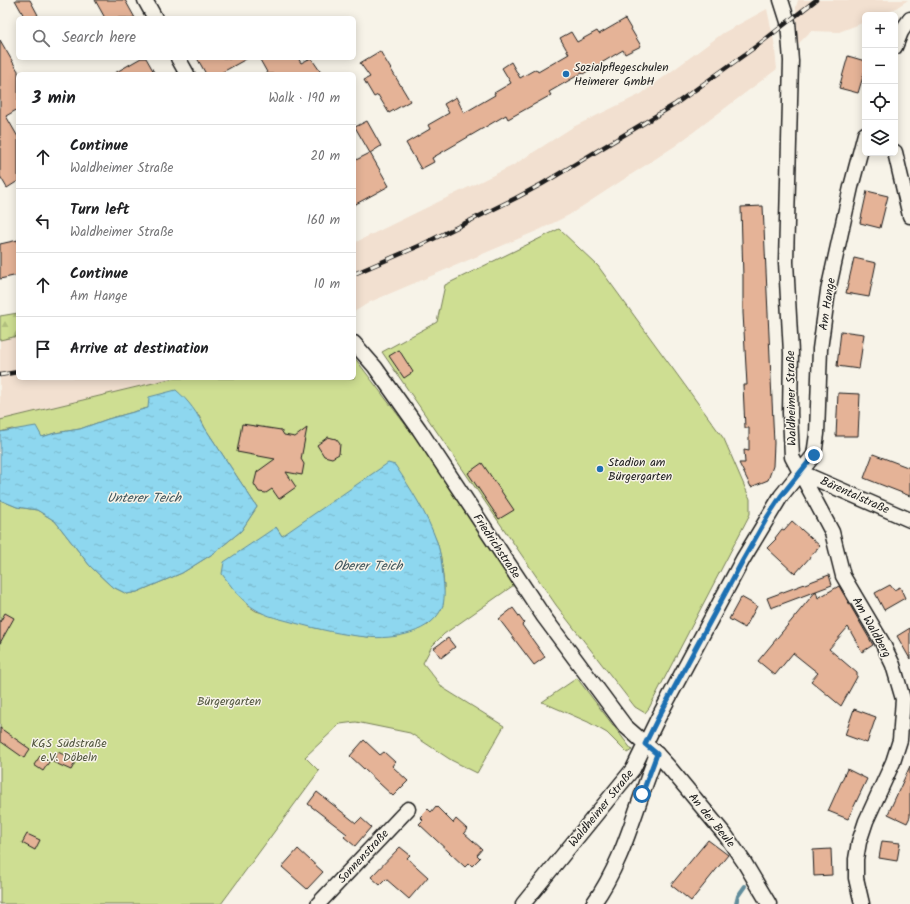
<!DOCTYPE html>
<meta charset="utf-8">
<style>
body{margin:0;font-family:Kalam,sans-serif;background:#f2f2f2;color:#202124}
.controls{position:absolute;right:12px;top:12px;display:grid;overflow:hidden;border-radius:6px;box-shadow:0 2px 10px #0003}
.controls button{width:36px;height:36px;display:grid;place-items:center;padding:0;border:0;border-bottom:1px solid #e0e0e0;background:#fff;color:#202124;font:20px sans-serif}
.stop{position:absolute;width:12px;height:12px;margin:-9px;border:3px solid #1f6fb2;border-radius:50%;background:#fff}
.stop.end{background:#1f6fb2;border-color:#fff;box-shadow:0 1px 4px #0008}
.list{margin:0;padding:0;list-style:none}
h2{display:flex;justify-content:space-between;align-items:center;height:52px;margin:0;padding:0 16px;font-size:17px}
h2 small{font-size:13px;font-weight:400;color:#757577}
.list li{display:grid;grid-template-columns:26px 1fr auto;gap:12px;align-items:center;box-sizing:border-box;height:64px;padding:0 16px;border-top:1px solid #e0e0e0}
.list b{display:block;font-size:15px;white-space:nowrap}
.list p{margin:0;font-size:13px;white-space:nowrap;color:#757577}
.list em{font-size:13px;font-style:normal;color:#757577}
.icon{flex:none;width:22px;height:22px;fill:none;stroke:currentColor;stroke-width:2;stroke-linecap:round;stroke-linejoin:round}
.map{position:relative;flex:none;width:910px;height:904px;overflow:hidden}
.search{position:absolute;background:#fff;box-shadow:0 2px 10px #0003;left:16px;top:16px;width:340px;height:44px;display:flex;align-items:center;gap:10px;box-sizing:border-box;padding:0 14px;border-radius:6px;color:#757577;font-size:15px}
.panel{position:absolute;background:#fff;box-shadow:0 2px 10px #0003;left:16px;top:72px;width:340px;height:308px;border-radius:6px}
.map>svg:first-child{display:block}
</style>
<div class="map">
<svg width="910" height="904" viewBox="0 0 910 904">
<defs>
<pattern id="forest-firs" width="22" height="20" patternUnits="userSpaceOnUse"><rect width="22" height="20" fill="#cede92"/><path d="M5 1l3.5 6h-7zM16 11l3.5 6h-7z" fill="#b0be7d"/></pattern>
<pattern id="water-ripples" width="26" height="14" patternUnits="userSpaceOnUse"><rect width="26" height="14" fill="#8ed7ef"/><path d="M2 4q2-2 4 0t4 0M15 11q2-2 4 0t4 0" fill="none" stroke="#7ab8cc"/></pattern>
</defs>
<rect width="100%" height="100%" fill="#f7f3e8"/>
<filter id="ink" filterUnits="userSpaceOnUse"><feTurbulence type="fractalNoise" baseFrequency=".025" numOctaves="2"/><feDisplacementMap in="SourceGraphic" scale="8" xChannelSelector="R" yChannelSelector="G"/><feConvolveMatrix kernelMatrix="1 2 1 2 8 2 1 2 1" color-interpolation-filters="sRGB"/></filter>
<g filter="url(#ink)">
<g fill="#f2e0d0">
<polygon points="798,0 908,0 893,10 882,15 865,15 865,22 839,32 811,31 798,44 796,7"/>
<polygon points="767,9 774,41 777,69 675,146 569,215 539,230 370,302 354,312 354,243 512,166 573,127 641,94 723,33"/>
<polygon points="18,336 18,378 174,378 0,420 0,340"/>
</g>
<g fill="#cede92" stroke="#757d57" fill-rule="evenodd">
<polygon points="559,229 598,266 724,439 750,499 750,514 649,708 645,713 635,707 556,605 382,352 437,322 445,285"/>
<path d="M354,357L430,457L514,585L444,634L432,646L423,663L443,688L504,726L477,773L451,760L410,733L356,722L340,724L305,757L319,771L221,904H0V500L17,507L37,510L55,521L90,566L111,586L127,594L137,592L182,573L214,553L241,531L257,507L205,428L198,414L148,408L108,419L80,429L55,433L42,437L12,429L0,432V420L174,378H354ZM421,507L437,542L441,558L444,585L443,605L435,618L428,625L368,637L316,628L283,619L256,611L247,605L276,527L282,536Z"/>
<polygon points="577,678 632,750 627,753 607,733 588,722 542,702"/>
</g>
<polygon fill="url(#forest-firs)" stroke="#757d57" points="18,313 18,336 0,340 0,316"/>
<g fill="url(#water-ripples)" stroke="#608c9b">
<path d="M176,390C189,401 197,413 205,428L257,507L241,531L214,553L182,573L137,592L127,594L111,586L90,566L55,521L37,510L17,507L0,500V432L36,426L42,437L55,433L80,429L108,419L148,408L149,397Z"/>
<path d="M388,463L395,465C411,489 427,514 437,542C441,554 442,566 443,578C444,586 445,597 443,605C434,633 392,640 367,637C343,635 318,629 295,623C282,619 267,617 255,609C241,601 232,587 222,574L224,562L276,527L282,536Z"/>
</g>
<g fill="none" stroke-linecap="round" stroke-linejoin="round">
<polyline stroke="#608c9b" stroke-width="4" points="736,904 738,896 745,886"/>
</g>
<g fill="#e5b397" stroke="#1c1c1c">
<polygon points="15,0 30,0 38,15 33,18 25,18"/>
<polygon points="95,0 125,0 135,18 105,18"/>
<polygon points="625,19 641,46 625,54 623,50 583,74 582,73 549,92 551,95 508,119 506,115 432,158 434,162 421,169 406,143 430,129 428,125 449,113 444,104 456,97 464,113 495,95 494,93 511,83 502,68 511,62 520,78 536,69 538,72 569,54 560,38 571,32 577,42 597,31 599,34"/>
<polygon points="0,40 18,71 18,109 6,116 18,137 18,181 7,188 0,176"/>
<polygon points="380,51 410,101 389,113 378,95 374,97 364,80 370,77 360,63"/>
<polygon points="848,56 865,61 865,70 858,93 839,88"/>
<polygon points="141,58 146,58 155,74 113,74"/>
<polygon points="197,58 248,58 219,74 206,74"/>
<polygon points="259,58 298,58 301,63 311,58 322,74 268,74"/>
<polygon points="367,121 381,146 370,153 355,127"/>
<polygon points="370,153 389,186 354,205 354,161"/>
<polygon points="867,191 888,196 880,228 860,223"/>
<polygon points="763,206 774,443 773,466 768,480 751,487 739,463 745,463 744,450 749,451 749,428 745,428 743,385 747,385 743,313 743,277 741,207"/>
<polygon points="18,240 18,275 0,279 0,244"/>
<polygon points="854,258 876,263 869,297 846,293"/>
<polygon points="841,331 864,334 859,369 837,366"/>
<polygon points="399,350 413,372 404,378 389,356"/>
<polygon points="838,393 860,394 858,436 836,436"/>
<polygon points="242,424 281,430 284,435 295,437 307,428 301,459 304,464 302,475 286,472 296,487 279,499 272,489 266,493 259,492 254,484 257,472 275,459 237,452"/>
<polygon points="328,437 336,439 340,444 339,454 332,458 324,456 317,445"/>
<polygon points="873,454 910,468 910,496 864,478"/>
<polygon points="482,463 514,510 499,519 468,473"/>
<polygon points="792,521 820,546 795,574 767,548 776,539 775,538 782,529 784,530"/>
<polygon points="829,575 832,585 771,608 767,598"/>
<polygon points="890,585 894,590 900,587 905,598 884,610 875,593"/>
<polygon points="839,586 873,645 862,652 848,627 829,649 857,673 857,677 841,706 811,681 818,673 793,653 775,675 758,661 816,591 818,598"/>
<polygon points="741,597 757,606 745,628 729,619"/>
<polygon points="513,608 524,623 522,625 545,657 534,665 499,619"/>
<polygon points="5,613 14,618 0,643 0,622"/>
<polygon points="910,628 910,659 897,636"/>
<polygon points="448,638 455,647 441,658 434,648"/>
<polygon points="854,709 876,717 867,743 845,735"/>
<polygon points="0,728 30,749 24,758 0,741"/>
<polygon points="364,740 380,755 384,752 395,762 392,766 408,781 393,796 350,756"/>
<polygon points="58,752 76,761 71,770 53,762"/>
<polygon points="40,756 49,762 43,771 34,765"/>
<polygon points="910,766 910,817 907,823 888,814"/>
<polygon points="847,769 867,779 848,819 828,811"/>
<polygon points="317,792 356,823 361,818 371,827 355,846 344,837 347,834 308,804"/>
<polygon points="436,806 453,823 456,819 467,829 464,833 482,849 477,855 480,858 472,866 469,863 465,867 419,824 423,820 420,817 428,809 431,812"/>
<polygon points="27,834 40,840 35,850 22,843"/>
<polygon points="708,840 728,855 691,901 671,885"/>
<polygon points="882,841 900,843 897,861 879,858"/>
<polygon points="400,847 410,855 407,858 428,877 409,899 386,879 380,885 371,877"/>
<polygon points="298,849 323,872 307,889 282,867"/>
<polygon points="831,849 832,875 814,876 813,850"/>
</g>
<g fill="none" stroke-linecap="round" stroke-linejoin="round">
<g stroke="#1c1c1c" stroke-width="17">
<g id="minor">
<polyline points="145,0 155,18"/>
<polyline points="781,0 788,22 791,61 786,262 791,353 790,413 792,457 832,532 843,576 882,642 893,665 903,699 900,740 893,762 866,821 859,842 856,859 856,878 862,904"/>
<polyline points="895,47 901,32 910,19"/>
<polyline points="178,58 187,74"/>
<polyline points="895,152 910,216"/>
<polyline points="354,343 375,367 419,429 544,617 625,726 657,754 668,766 726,836 744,862 769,904"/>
<polyline points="800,472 910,520"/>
<polyline points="318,904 408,809"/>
<polyline points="523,904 633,769 658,718 743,559 781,496 814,455 817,434 820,349 828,291 851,187 865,134"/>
<path d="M593,904C625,860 636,804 657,754"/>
</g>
</g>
<use href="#minor" stroke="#f7f3e8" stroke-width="14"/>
<g stroke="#1c1c1c" stroke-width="4.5">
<g id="rail">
<polyline points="354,274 419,246 516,198 542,184 674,105 758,45 816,0"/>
<polyline points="0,375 18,372"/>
</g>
</g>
<use href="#rail" stroke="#f7f3e8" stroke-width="3" stroke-dasharray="9" stroke-linecap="butt"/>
</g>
</g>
<g fill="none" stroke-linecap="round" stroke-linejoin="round" filter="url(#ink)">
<polyline stroke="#1f6fb2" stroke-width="5" points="642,794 657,754 645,744 658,718 743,560 768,516 781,496 814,455"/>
</g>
<g fill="#1f6fb2" stroke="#f7f3e8" stroke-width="1.5">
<circle cx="566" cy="74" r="4"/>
<circle cx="600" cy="469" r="4"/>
</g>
<g text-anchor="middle" stroke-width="3" stroke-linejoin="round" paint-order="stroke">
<g font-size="12" fill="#1c1c1c" stroke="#f7f3e8" text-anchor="start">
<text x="574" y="71">Sozialpflegeschulen<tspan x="574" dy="14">Heimerer GmbH</tspan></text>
<text x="608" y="466">Stadion am<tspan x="608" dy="14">Bürgergarten</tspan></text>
</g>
<g font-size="12" fill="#1c1c1c" stroke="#f7f3e8">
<text transform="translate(827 304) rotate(-81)" y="4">Am Hange</text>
<text transform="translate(791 398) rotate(-91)" y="4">Waldheimer Straße</text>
<text transform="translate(855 495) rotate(24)" y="4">Bärentalstraße</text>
<text transform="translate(497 546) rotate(56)" y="4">Friedrichstraße</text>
<text transform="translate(872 627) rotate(61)" y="4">Am Waldberg</text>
<text transform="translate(601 808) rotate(-51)" y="4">Waldheimer Straße</text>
<text transform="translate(712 820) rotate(51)" y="4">An der Beule</text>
<text transform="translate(363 856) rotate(-47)" y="4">Sonnenstraße</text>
</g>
<g font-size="12" fill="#51563f" stroke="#f7f3e8">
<text x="229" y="705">Bürgergarten</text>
<text x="69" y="747">KGS Südstraße<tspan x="69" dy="14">e.V. Döbeln</tspan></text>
</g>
<g font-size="13" font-style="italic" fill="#3e545b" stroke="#f7f3e8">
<text x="144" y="502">Unterer Teich</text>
<text x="368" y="570">Oberer Teich</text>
</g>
</g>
</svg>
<div class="controls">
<button>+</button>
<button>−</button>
<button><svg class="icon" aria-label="locate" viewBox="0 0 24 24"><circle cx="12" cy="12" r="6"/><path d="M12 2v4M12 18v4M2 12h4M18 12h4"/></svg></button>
<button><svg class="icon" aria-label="layers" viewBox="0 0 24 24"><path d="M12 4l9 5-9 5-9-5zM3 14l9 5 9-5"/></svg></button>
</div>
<div class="stop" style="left:642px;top:794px"></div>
<div class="stop end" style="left:814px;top:455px"></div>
<div class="search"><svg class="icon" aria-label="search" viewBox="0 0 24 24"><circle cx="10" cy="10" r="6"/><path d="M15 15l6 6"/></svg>Search here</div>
<section class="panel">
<h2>3 min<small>Walk · 190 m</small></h2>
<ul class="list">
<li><svg class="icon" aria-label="ahead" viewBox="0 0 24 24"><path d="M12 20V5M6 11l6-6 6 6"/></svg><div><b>Continue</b><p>Waldheimer Straße</p></div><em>20 m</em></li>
<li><svg class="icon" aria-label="left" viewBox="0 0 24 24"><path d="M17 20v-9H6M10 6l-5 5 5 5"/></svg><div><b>Turn left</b><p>Waldheimer Straße</p></div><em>160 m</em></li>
<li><svg class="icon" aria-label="ahead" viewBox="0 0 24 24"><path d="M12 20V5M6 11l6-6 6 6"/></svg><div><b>Continue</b><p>Am Hange</p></div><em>10 m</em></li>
<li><svg class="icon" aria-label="arrive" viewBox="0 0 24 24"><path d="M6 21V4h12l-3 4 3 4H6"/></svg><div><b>Arrive at destination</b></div></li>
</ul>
</section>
</div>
